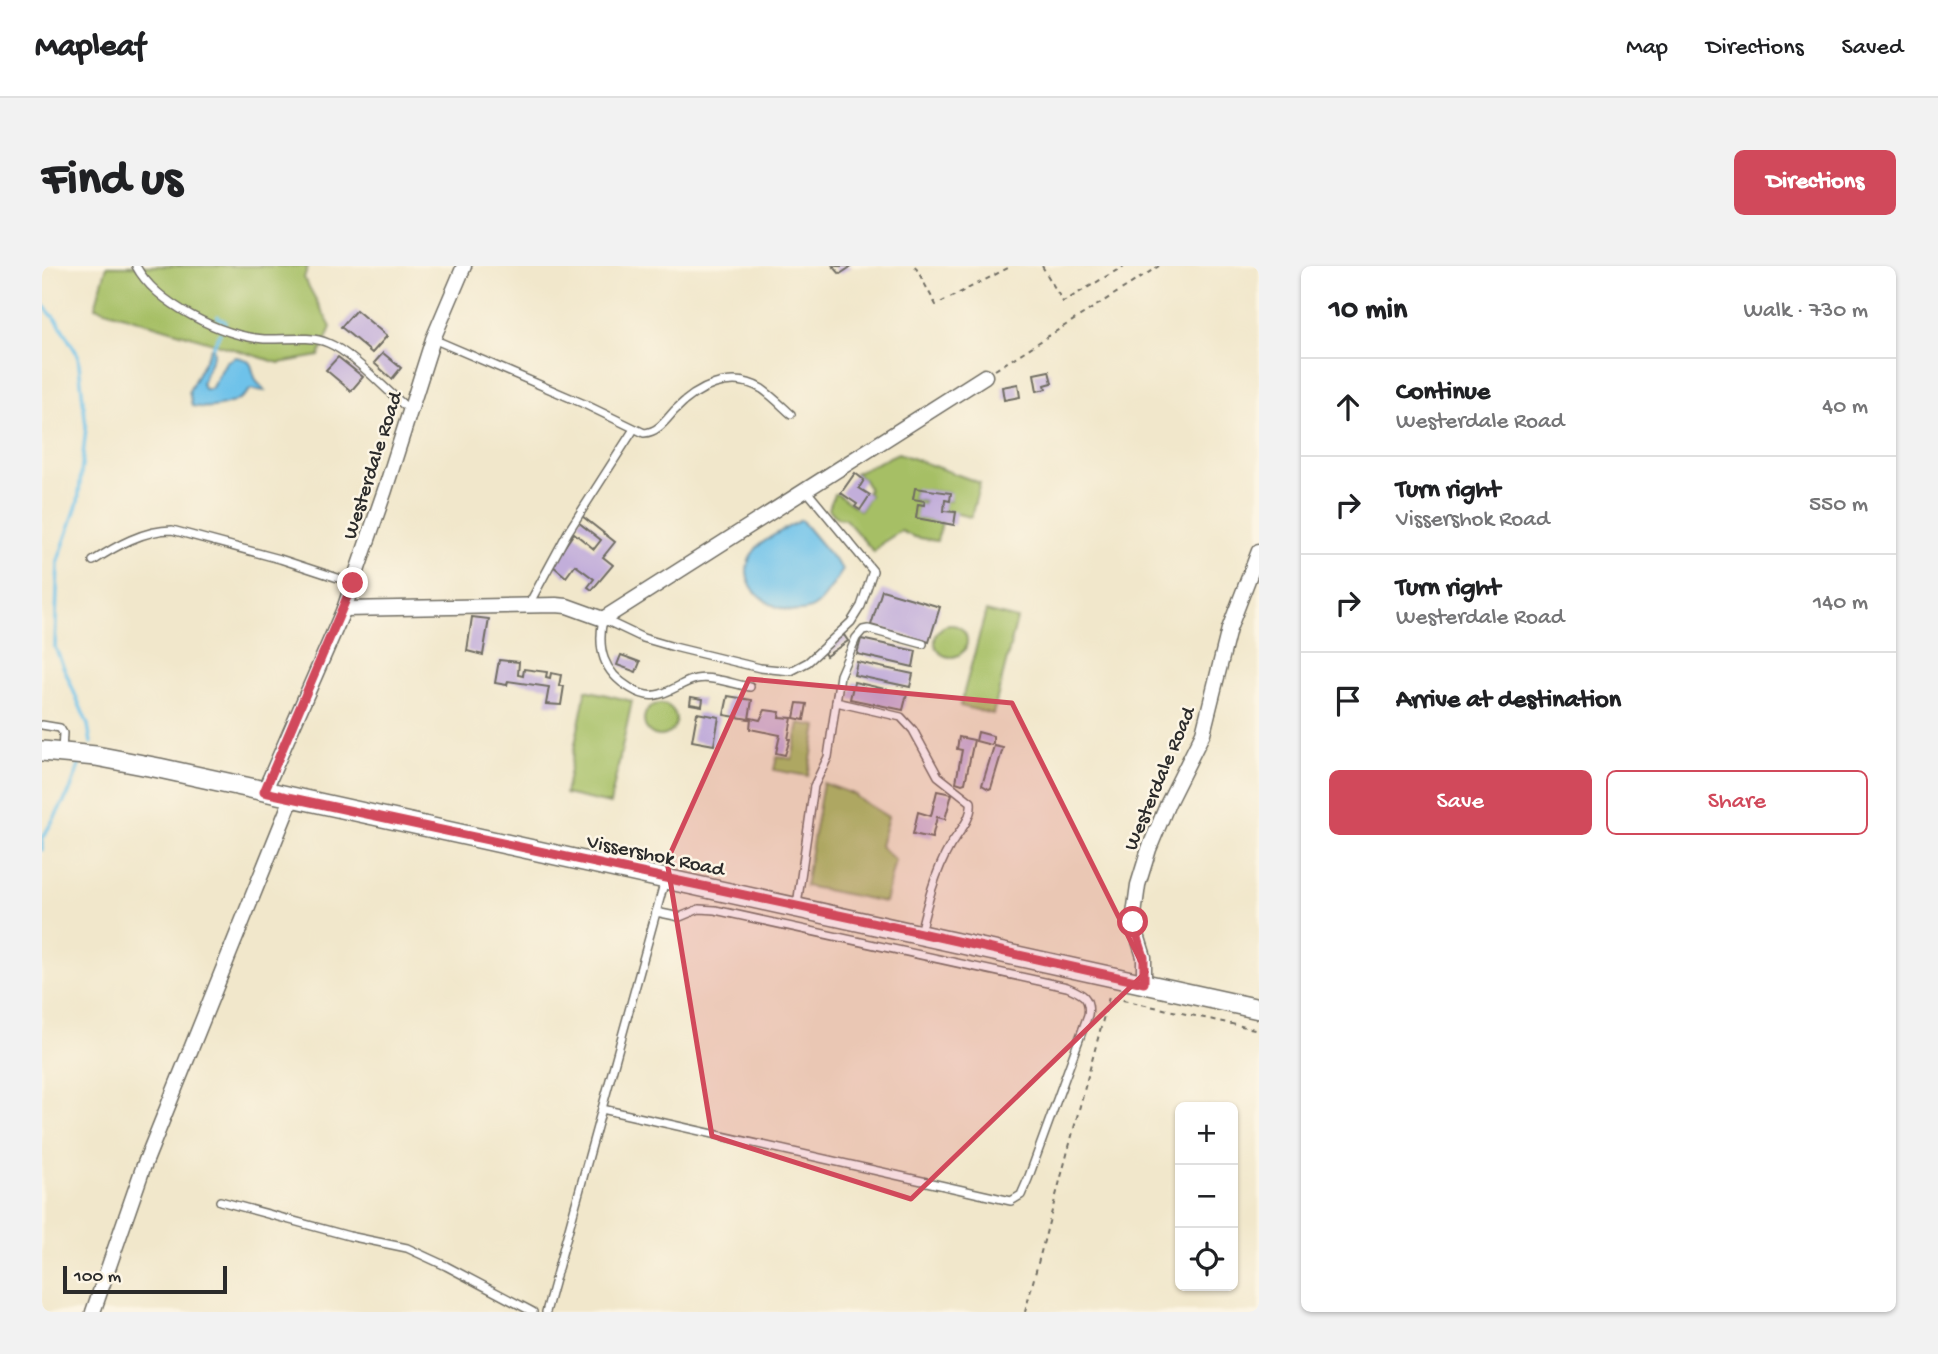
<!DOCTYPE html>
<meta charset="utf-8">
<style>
body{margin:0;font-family:"Gochi Hand",sans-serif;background:#f2f2f2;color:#202124}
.controls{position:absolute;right:21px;bottom:21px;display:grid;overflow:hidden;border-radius:10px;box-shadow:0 2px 5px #0004}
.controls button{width:63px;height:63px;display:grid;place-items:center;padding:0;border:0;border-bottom:2px solid #e0e0e0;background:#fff;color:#202124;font:35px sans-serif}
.scale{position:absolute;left:21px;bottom:18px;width:164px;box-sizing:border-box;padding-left:7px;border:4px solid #2b2b2b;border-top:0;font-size:19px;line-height:24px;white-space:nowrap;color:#2b2b2b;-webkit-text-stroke:5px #fcf5e5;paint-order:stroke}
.stop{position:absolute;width:21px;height:21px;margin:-16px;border:5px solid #d1495b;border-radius:50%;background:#fff}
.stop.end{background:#d1495b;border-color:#fff;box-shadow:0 2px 7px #0008}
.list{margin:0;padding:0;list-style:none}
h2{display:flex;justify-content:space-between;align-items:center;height:91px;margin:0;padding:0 28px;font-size:30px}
h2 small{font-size:23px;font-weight:400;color:#757577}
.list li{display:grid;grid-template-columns:46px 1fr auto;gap:21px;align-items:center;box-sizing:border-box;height:98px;padding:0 28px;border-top:2px solid #e0e0e0}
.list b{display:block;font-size:26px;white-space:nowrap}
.list p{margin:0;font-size:23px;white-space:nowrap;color:#757577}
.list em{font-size:23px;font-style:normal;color:#757577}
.actions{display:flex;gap:14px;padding:21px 28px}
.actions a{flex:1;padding:16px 0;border:2px solid #d1495b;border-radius:10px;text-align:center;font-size:24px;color:#d1495b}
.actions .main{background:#d1495b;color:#fff}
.icon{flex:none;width:38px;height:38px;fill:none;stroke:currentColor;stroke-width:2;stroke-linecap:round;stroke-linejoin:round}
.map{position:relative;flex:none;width:1217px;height:1046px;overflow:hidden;border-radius:10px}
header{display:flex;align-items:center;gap:42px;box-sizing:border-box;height:98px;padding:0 35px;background:#fff;border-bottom:2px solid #e0e0e0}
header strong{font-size:33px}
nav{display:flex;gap:38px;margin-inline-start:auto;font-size:24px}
.intro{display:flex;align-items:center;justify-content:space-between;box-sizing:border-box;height:168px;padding:0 42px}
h1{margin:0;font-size:49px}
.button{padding:18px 32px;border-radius:10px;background:#d1495b;color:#fff;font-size:24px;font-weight:700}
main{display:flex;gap:42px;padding:0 42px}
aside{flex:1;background:#fff;border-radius:10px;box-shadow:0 2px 5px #0004}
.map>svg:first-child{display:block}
</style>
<header>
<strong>Mapleaf</strong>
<nav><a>Map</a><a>Directions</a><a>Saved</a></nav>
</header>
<div class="intro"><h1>Find us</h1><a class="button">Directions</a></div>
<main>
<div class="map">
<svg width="1217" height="1046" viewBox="0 0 1217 1046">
<rect width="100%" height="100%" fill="#fcf5e5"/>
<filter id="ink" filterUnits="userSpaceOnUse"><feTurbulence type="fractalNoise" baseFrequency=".0143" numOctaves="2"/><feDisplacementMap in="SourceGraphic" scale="14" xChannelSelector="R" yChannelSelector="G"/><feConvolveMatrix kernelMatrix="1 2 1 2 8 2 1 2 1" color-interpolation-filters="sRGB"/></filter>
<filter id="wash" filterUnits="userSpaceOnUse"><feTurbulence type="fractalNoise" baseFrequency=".00686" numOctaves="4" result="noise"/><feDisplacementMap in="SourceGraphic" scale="28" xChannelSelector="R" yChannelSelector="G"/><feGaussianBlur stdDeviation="1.57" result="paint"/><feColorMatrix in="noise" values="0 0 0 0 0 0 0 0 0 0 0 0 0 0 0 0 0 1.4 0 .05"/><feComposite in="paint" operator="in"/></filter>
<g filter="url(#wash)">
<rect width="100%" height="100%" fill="#f1e7cb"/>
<g fill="#a6bf65" stroke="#687548" stroke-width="2">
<polygon points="65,0 266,0 262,12 289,61 277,90 237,97 53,41"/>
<polygon points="856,187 938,217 929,251 902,245 903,234 908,235 908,227 873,223 871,233 883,235 882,239 876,239 875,252 900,256 895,275 872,271 859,265 840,277 832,286 803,253 795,252 787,243 792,228 795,228 818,244 828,229 825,227 827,223 822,214 813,207"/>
<polygon points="944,345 975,353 951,448 918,440"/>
<circle cx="909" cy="375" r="16"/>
<polygon points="544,424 590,435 568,538 523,528"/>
<circle cx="618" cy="454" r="16"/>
<polygon points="757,457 775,460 766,510 732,504 735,490 750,493"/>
<polygon points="781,517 814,529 814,531 846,551 838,580 853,594 843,636 763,620"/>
</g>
<g fill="#6ec2ea" stroke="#4c768a" stroke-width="2">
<path d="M171,81L172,87L160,117L162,123H169L184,96L193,91C215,94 207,102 215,116C218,119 221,121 223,125L209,123C196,139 170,144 150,140L147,125L169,82Z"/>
<path d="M759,254L801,304C793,315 785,331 775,339C750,360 682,324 713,284C721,273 746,262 759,254Z"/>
</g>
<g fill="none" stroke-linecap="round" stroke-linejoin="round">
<g stroke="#6ec2ea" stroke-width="3.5">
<polyline points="0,38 16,56 36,89 44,161 36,236 16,295 13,381 46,459 49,477"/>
<polyline points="176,50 176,52 183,55 183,58"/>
<polyline points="171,81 178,67"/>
<polyline points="0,584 0,573 28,525 38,497"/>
</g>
</g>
<g id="blocks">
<g fill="#c2aeda">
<polygon points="791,0 810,0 798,8"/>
<polygon points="314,44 345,70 330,87 299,61"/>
<polygon points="341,87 359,102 350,113 332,97"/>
<polygon points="296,91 321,111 309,125 284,104"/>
<polygon points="1007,105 1010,117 1003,119 1004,123 995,125 992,108"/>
<polygon points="976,118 978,131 962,134 960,121"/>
<polygon points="813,207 822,214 817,222 828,229 818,244 813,241 815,238 799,227"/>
<polygon points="873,222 909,227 908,235 903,234 902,245 914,246 912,259 874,252 876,238 882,239 883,235 871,233"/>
<polygon points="540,250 573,276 561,291 571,299 550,324 546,321 552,313 533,299 524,311 510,299 532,267 552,283 559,274 536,256"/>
<polygon points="840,324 898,341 887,376 829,359"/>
<polygon points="430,351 447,353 441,389 425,385"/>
<polygon points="802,369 806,375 784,390 780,384"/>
<polygon points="819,373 874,385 871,401 815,388"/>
<polygon points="579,389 598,396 594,406 575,399"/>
<polygon points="457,394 477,396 476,409 481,410 482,403 505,406 504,411 508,412 509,407 519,409 517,420 522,420 519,439 504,438 507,421 466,415 465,419 453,417"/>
<polygon points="815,396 871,408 868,421 812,409"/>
<polygon points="812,416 865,428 861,444 808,433"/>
<polygon points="686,430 710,434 707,453 682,449"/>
<polygon points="649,431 661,433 660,440 648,438"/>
<polygon points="755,437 765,438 762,454 752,452"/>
<polygon points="723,444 738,446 737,451 750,452 746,473 748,473 743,489 734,487 738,469 708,463 709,452 718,454"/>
<polygon points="655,447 677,451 672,479 650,475"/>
<polygon points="936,466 951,470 951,477 949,479 934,475"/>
<polygon points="917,471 932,474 923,517 920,518 914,516 920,484 915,483"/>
<polygon points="952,480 961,482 949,522 947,523 940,519"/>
<polygon points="895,525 910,528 903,553 895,551 890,572 871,568 876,546 889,550"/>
</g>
</g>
</g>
<g filter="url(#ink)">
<use href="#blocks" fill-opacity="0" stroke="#706d63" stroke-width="2"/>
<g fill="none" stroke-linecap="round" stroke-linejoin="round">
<g stroke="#706d63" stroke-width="10">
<g id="service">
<path d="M94,0C114,38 180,70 222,73C242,74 267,69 286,77C311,87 346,127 369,145"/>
<path d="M391,73L540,137L602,167C616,166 623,155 632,145C654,122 689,104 720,123C730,130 740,140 749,148"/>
<path d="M51,295C74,280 102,264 130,264L238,293L311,317"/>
<polyline points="487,338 526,266 592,163"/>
<path d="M708,421C691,418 671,410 654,413C640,416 628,427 614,429C605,431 596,427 588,422C561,406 555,383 561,353L601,372L632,381L718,402L749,405L766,396L809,356L819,340L831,305L764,224"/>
<path d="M794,436L859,451L871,464L896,510L929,536C931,552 916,567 908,580C893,606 885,638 878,667"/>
<polyline points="0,459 18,462 21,467 20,486"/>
<polyline points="755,639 772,520 786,491 798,409 814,372 821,364 826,363 881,378"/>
<path d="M560,843L969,935L979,929L986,913L1046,749C1049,731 1039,727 1025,721L673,644L657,643L638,651L614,646"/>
<polyline points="178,935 307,970 365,982 404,1000 491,1046"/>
<polyline points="504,1046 623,614"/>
</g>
</g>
<g stroke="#706d63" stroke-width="17">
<g id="minor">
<polyline points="302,343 514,339 525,340 561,353 943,110"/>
<polyline points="222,526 302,343 343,224 391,73 422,0"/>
<polyline points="1102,717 1102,691 1091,656 1096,619 1107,583 1126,537 1161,467 1187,363 1217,285"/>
<polyline points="51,1046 101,902 250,532"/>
</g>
</g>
<g stroke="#706d63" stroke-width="22">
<polyline id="secondary" points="0,485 54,490 117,502 1217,743"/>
</g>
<g stroke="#706d63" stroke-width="2" stroke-dasharray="5 5" stroke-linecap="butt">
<polyline points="873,0 894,39 970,0"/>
<polyline points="1000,0 1021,36 1082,0"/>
<polyline points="953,104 1117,0"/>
<polyline points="983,1046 1067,731 1217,764"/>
</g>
<use href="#service" stroke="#fff" stroke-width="7"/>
<use href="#minor" stroke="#fff" stroke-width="14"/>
<use href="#secondary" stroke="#fff" stroke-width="19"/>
</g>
</g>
<g fill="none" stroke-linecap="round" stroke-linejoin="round" filter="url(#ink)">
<polyline stroke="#d1495b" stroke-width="9" points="311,317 222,526 829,656 1102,717 1102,691 1091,656"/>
</g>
<path fill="#d1495b" fill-opacity="0.2" stroke="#d1495b" stroke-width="5" stroke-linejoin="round" d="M707,413L970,437L1104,706L869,933L670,870L625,595Z"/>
<g text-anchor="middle" stroke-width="5" stroke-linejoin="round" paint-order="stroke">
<g font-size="21" fill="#2b2b2b" stroke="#fcf5e5">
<text transform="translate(329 199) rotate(-72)" y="7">Westerdale Road</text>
<text transform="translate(1116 512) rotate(-67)" y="7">Westerdale Road</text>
<text transform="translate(614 588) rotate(12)" y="7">Vissershok Road</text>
</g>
</g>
</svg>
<div class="controls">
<button>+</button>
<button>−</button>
<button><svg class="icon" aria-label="locate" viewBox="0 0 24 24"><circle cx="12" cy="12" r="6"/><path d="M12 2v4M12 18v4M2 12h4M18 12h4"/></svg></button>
</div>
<div class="scale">100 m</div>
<div class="stop" style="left:1091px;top:656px"></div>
<div class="stop end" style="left:311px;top:317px"></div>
</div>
<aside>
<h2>10 min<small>Walk · 730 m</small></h2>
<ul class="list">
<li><svg class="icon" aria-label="ahead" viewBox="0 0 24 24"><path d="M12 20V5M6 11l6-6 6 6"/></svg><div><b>Continue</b><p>Westerdale Road</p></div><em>40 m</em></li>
<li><svg class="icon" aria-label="right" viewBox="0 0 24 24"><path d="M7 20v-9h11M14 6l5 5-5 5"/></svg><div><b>Turn right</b><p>Vissershok Road</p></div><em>550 m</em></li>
<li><svg class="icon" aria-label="right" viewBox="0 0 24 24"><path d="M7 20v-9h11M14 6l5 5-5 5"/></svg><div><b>Turn right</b><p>Westerdale Road</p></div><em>140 m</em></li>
<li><svg class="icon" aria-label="arrive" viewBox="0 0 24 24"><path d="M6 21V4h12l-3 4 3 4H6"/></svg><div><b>Arrive at destination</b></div></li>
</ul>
<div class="actions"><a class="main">Save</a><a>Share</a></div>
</aside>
</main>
